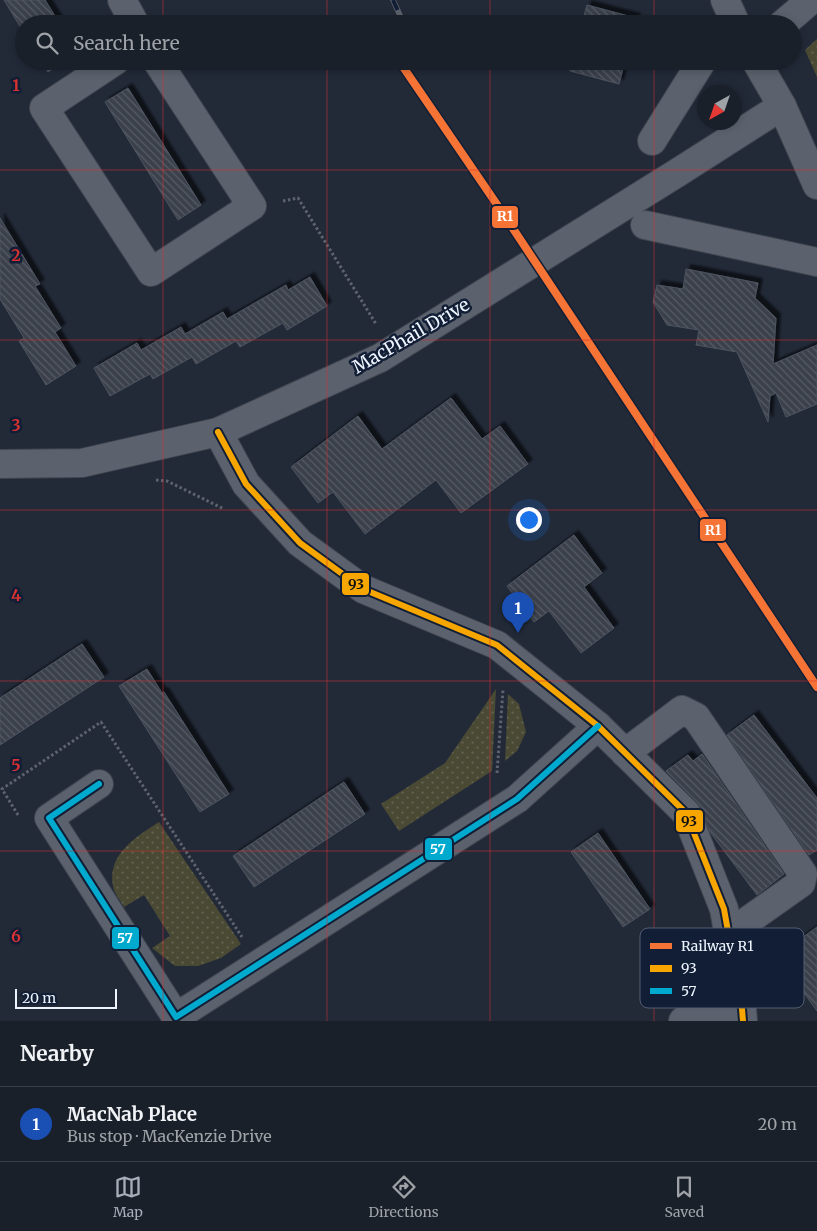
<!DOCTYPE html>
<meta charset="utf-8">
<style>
body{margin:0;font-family:Merriweather,serif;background:#272d36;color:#f1f3f6}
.compass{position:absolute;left:697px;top:85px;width:45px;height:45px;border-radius:50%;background:#1a202a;box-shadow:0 2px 8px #0003;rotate:220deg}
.scale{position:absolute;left:15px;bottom:12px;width:102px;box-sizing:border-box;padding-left:5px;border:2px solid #eef4fe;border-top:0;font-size:14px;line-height:18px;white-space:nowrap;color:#eef4fe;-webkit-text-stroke:4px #111e35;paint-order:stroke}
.you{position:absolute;left:528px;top:519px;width:18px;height:18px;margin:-12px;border:4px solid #fff;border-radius:50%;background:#1a73e8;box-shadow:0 0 0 8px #1a73e833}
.badge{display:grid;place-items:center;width:32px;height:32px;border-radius:50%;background:#a7adb9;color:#fff;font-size:16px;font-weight:700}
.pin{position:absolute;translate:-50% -41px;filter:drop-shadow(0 1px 2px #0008)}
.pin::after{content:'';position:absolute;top:26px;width:18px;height:15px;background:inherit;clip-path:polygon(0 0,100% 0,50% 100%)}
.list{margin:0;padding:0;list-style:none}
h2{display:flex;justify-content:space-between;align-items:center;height:65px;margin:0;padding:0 20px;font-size:21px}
h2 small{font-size:16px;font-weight:400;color:#9fa3a8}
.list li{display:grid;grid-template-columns:32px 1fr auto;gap:15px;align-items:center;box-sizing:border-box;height:75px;padding:0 20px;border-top:1px solid #383e47}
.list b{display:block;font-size:19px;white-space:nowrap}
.list p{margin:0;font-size:16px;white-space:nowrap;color:#9fa3a8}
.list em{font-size:16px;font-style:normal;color:#9fa3a8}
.icon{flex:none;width:28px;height:28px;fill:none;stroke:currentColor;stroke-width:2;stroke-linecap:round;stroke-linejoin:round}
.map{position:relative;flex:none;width:817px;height:1021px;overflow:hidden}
.search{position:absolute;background:#1a202a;box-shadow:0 2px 8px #0003;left:15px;right:15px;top:15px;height:55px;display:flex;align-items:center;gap:12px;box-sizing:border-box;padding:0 18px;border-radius:28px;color:#9fa3a8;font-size:19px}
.sheet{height:140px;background:#1a202a}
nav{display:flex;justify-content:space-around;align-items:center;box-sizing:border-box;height:70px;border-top:1px solid #383e47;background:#1a202a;font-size:14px;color:#9fa3a8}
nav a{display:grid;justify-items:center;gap:2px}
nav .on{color:#a7adb9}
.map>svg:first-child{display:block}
</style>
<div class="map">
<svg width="817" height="1021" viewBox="0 0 817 1021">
<defs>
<pattern id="grass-dots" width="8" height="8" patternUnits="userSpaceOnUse" patternTransform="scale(1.25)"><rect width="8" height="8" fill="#4a4933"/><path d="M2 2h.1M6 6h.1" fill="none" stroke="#646452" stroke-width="1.8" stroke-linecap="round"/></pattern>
<pattern id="building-back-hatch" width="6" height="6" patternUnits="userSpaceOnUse" patternTransform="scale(1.25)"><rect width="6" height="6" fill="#3a404b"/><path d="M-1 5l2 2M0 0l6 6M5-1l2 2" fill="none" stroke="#575c66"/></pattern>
<filter id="shadow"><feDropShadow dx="4.5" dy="-4.5" stdDeviation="1" flood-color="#0009"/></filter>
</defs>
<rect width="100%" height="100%" fill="#222a38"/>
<g fill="url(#grass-dots)">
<polygon points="817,39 817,77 805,50"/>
<polygon points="496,689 492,771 399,831 381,804 445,763"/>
<polygon points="508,694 519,704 526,732 517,751 505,761"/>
<path d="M159,822L241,944L221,958L198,966H175L152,948L170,936L144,895L124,907C121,901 114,893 113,886C107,854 136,837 159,822Z"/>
</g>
<g fill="url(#building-back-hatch)" stroke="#4d5460" filter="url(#shadow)">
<polygon points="4,0 45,0 60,24 24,24 24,33"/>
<polygon points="587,5 636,18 635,24 582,24"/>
<polygon points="41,61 65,61 48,72"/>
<polygon points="572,61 625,61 619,84 570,71"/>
<polygon points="128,88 201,205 178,220 105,102"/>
<polygon points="0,218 40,284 35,286 61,328 55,332 76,366 46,385 19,341 24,338 0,299"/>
<polygon points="686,269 758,283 755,298 776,318 773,364 817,345 817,404 786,417 776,393 770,396 768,422 737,352 696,345 699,330 667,325 653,302 657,285 683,289"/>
<polygon points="310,277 327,306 287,330 283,323 240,347 236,341 196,364 192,357 153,379 150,374 110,396 94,368 137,343 141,350 181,327 185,334 223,312 227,319 286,285 288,290"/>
<polygon points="451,398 482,439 500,426 528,464 461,513 436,480 365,534 333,492 318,503 291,467 358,416 382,449"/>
<polygon points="574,535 602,573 584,587 614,628 581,653 549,611 534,622 507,586"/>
<polygon points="82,644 104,677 0,745 0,698"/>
<polygon points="147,669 162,693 164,692 229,794 200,812 119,686"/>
<polygon points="754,715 817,798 817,850 809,855 727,735"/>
<polygon points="702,754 784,874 757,895 710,832 697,802 666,771 688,755 693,761"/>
<polygon points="344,782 365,814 254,887 233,856"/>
<polygon points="598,833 650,909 623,927 571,852"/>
<polygon points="817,927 817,1011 777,956"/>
</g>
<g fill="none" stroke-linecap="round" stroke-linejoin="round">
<g stroke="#3f454f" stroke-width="30">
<g id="minor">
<polyline points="122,0 135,24"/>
<polyline points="725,0 736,24"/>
<polyline points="783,24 811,0"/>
<polyline points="115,61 44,108 151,272 252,206 157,61"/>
<polyline points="756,61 782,106 817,185"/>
<polyline points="652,141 702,61"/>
<polyline points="645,225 817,262"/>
<polyline points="218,432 246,484 300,543 363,589 497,645 598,726 686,813 724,909 742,1009 743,1021"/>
<polyline points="0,464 82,463 218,432 380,358 677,173 782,106"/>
<polyline points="625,753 682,710 696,717 803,874 801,883 729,934"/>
<polyline points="99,784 49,818 176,1017 517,799 598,726"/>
<polyline points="683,1021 742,1009"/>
</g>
</g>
<g stroke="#5e636e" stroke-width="3" stroke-dasharray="2.5 2.5" stroke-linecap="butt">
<polyline points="283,201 298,198 376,324"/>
<polyline points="156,480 167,481 224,509"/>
<polyline points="497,773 503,690"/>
<polyline points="18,815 2,789 101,722 242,937"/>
</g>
<use href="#minor" stroke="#5c626d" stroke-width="28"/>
<g stroke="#5c616c" stroke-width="5.5">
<polyline id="rail" points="393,0 404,24"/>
</g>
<use href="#rail" stroke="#111e35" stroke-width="4" stroke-dasharray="11" stroke-linecap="butt"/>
<g stroke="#111e35" stroke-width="10">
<polyline id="bus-1" points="218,432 246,484 300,543 363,589 497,645 598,726 686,813 724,909 742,1009 743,1021"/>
</g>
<g stroke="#111e35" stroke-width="10">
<polyline id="bus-2" points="99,784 49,818 176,1017 517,799 598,726"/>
</g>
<use href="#bus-1" stroke="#f7a600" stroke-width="6"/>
<use href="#bus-2" stroke="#00a9ce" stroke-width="6"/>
<g stroke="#111e35" stroke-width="11">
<polyline id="rail-1" points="399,61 500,209 817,687"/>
</g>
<use href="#rail-1" stroke="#f57335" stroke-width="8"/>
</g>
<path fill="none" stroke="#d73233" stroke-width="1" stroke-opacity="0.55" d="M163,0V24M327,0V24M490,0V24M654,0V24M163,61V1021M327,61V1021M490,61V1021M654,61V1021M0,170H817M0,340H817M0,510H817M0,681H817M0,851H817"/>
<g text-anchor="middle" stroke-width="5" stroke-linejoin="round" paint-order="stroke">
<g font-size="18" fill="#eef4fe" stroke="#111e35">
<text transform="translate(411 336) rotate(-30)" y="6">MacPhail Drive</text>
</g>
</g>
<rect x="640" y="928" width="164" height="80" rx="8" fill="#111e35" stroke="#535e71" stroke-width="1"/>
<rect x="650" y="943" width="22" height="6" fill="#f57335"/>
<rect x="650" y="965" width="22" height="7" fill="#f7a600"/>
<rect x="650" y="988" width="22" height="6" fill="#00a9ce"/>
<g font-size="14" fill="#eef4fe">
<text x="681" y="951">Railway R1</text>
<text x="681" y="973">93</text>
<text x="681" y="996">57</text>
</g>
<g font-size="16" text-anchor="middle" font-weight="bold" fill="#d73233" stroke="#111e35" stroke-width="5" stroke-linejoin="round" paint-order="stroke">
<text x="16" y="91">1</text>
<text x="16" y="261">2</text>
<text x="16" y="431">3</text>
<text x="16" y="601">4</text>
<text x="16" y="771">5</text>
<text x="16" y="942">6</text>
</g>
<g stroke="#111e35" stroke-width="2">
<rect x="491" y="205" width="28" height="24" rx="5" fill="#f57335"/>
<rect x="699" y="518" width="28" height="24" rx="5" fill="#f57335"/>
<rect x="341" y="572" width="29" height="24" rx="5" fill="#f7a600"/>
<rect x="675" y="809" width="29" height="24" rx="5" fill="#f7a600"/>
<rect x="424" y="837" width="29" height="24" rx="5" fill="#00a9ce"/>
<rect x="111" y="926" width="29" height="24" rx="5" fill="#00a9ce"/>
</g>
<g font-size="14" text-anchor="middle" font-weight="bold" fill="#fff">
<text x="505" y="221">R1</text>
<text x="713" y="535">R1</text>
<text x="438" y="854">57</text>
<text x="125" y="943">57</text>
</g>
<g font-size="14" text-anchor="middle" font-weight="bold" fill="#111">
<text x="356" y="589">93</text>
<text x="689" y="826">93</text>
</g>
</svg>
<svg class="compass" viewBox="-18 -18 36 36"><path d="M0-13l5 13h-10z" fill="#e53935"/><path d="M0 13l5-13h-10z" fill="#9fa3a8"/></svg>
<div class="scale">20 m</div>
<div class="you"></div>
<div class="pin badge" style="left:518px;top:633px;background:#1a4fb4">1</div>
<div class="search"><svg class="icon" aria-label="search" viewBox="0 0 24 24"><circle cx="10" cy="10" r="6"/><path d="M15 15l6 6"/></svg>Search here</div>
</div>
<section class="sheet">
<h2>Nearby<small></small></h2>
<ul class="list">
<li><span class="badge" style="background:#1a4fb4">1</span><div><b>MacNab Place</b><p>Bus stop · MacKenzie Drive</p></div><em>20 m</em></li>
</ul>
</section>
<nav>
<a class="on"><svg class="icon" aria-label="map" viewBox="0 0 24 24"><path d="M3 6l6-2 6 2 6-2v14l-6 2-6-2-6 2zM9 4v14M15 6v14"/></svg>Map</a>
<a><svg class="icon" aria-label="directions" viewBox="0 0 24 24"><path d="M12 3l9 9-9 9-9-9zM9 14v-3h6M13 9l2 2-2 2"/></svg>Directions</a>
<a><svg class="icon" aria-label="saved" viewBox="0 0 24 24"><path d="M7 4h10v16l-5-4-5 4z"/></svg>Saved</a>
</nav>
